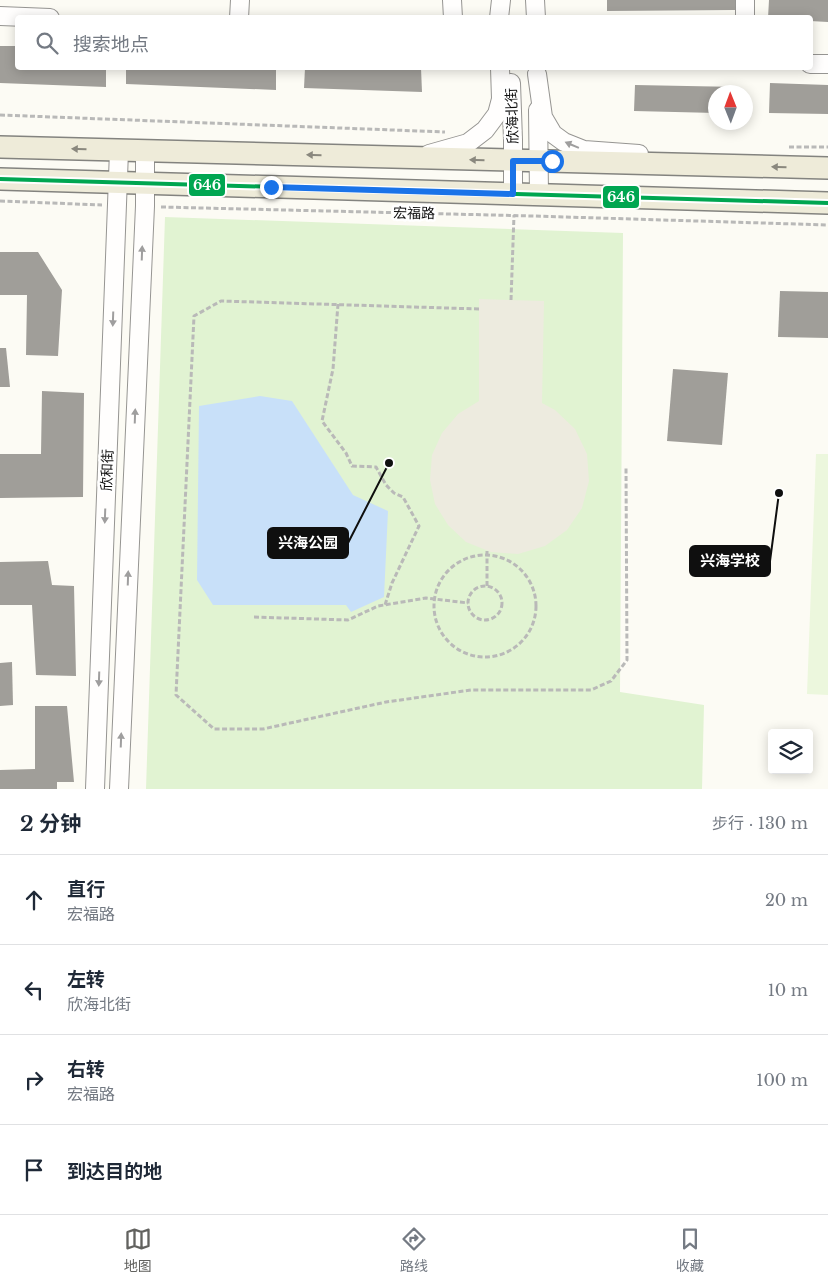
<!DOCTYPE html>
<html lang="zh">
<meta charset="utf-8">
<style>
body{margin:0;font-family:"Libre Baskerville","Noto Sans SC",serif;background:#f2f2f3;color:#1f2937}
.controls{position:absolute;right:15px;bottom:15px;display:grid;overflow:hidden;border-radius:5px;box-shadow:0 2px 12px #0003}
.controls button{width:45px;height:45px;display:grid;place-items:center;padding:0;border:0;border-bottom:1px solid #e0e1e3;background:#fff;color:#1f2937;font:25px sans-serif}
.compass{position:absolute;left:708px;top:85px;width:45px;height:45px;border-radius:50%;background:#fff;box-shadow:0 2px 12px #0003;rotate:359deg}
.stop{position:absolute;width:15px;height:15px;margin:-11px;border:4px solid #1a73e8;border-radius:50%;background:#fff}
.stop.end{background:#1a73e8;border-color:#fff;box-shadow:0 1px 5px #0008}
.list{margin:0;padding:0;list-style:none}
h2{display:flex;justify-content:space-between;align-items:center;height:65px;margin:0;padding:0 20px;font-size:21px}
h2 small{font-size:16px;font-weight:400;color:#747a83}
.list li{display:grid;grid-template-columns:32px 1fr auto;gap:15px;align-items:center;box-sizing:border-box;height:90px;padding:0 20px;border-top:1px solid #e0e1e3}
.list b{display:block;font-size:19px;white-space:nowrap}
.list p{margin:0;font-size:16px;white-space:nowrap;color:#747a83}
.list em{font-size:16px;font-style:normal;color:#747a83}
.icon{flex:none;width:28px;height:28px;fill:none;stroke:currentColor;stroke-width:2;stroke-linecap:round;stroke-linejoin:round}
.map{position:relative;flex:none;width:828px;height:789px;overflow:hidden}
.search{position:absolute;background:#fff;box-shadow:0 2px 12px #0003;left:15px;right:15px;top:15px;height:55px;display:flex;align-items:center;gap:12px;box-sizing:border-box;padding:0 18px;border-radius:5px;color:#747a83;font-size:19px}
.sheet{height:425px;background:#fff}
nav{display:flex;justify-content:space-around;align-items:center;box-sizing:border-box;height:70px;border-top:1px solid #e0e1e3;background:#fff;font-size:14px;color:#747a83}
nav a{display:grid;justify-items:center;gap:2px}
nav .on{color:#62625f}
.map>svg:first-child{display:block}
</style>
<div class="map">
<svg width="828" height="789" viewBox="0 0 828 789">
<rect width="100%" height="100%" fill="#fcfbf4"/>
<polygon fill="#e1f3d2" points="165,217 623,233 620,692 704,705 702,789 146,789"/>
<polygon fill="#ecf7dd" points="816,454 828,454 828,695 807,694"/>
<polygon fill="#edebdf" points="479,299 544,301 542,403 555,410 575,429 587,454 589,481 582,508 567,530 545,546 518,554 491,552 466,542 448,525 435,504 430,480 432,455 442,433 458,414 479,401"/>
<polygon fill="#c8e0f9" points="260,396 292,401 353,495 388,511 384,597 351,612 346,605 213,605 197,580 199,406"/>
<g fill="#a09e99">
<polygon points="607,0 735,0 735,10 607,11"/>
<polygon points="769,0 828,0 828,22 810,21 810,18 768,18"/>
<polygon points="0,46 18,46 18,68 106,68 106,87 0,83"/>
<polygon points="126,68 276,68 276,90 126,84"/>
<polygon points="305,68 421,68 422,92 304,88"/>
<polygon points="770,83 828,85 828,114 769,113"/>
<polygon points="635,85 739,87 739,92 716,92 716,113 634,111"/>
<polygon points="0,252 38,252 62,290 58,356 26,355 27,295 0,295"/>
<polygon points="780,291 828,292 828,338 778,337"/>
<polygon points="0,348 6,348 10,387 0,387"/>
<polygon points="673,369 728,373 722,445 667,441"/>
<polygon points="42,391 84,393 83,497 0,498 0,454 41,454"/>
<polygon points="48,561 52,585 74,586 76,676 36,675 32,605 0,605 0,562"/>
<polygon points="12,662 13,705 0,706 0,663"/>
<polygon points="35,706 67,706 74,782 57,782 57,789 0,789 0,770 35,769"/>
</g>
<g fill="none" stroke-linecap="round" stroke-linejoin="round">
<g stroke="#969592" stroke-width="20">
<g id="minor">
<polyline points="452,0 453,18"/>
<polyline points="535,0 536,18"/>
<polyline points="745,0 745,18"/>
<polyline points="0,16 50,18"/>
<polyline points="239,18 240,0"/>
<polyline points="499,18 501,0"/>
<polyline points="810,64 828,64"/>
<polyline points="537,74 543,117 553,134 564,142 584,150 639,154"/>
<polyline points="511,83 513,140 513,194"/>
<polyline points="538,110 539,194"/>
<polyline points="429,154 468,143 485,130 497,114 501,99 500,68"/>
<polyline points="95,789 119,151"/>
<polyline points="119,789 145,206 145,151"/>
</g>
</g>
<g stroke="#83837f" stroke-width="24">
<g id="major">
<polyline points="0,147 828,168"/>
<polyline points="0,179 828,203"/>
</g>
</g>
<g stroke="#b9b9b8" stroke-width="3" stroke-dasharray="5 2.5" stroke-linecap="butt">
<polyline points="0,115 445,132"/>
<polyline points="789,147 828,147"/>
<polyline points="0,201 102,205"/>
<polyline points="161,207 533,216 828,225"/>
<polyline points="511,300 514,215"/>
<polyline points="338,304 333,369 322,421 346,453 352,466 376,467 386,485 394,493 403,497 419,526 392,583 385,605"/>
<polyline points="479,309 221,301 194,316 176,695 214,729 263,729 386,702 471,690 591,690 611,681 627,660 626,466"/>
<circle cx="485" cy="606" r="51"/>
<polyline points="487,586 487,551"/>
<circle cx="485" cy="603" r="17"/>
<polyline points="254,617 348,620 378,606 426,598 468,603"/>
</g>
<use href="#minor" stroke="#fffefd" stroke-width="18"/>
<use href="#major" stroke="#eeebd9" stroke-width="21"/>
<g stroke="#fff" stroke-width="8">
<polyline id="bus-1" points="0,179 828,203"/>
</g>
<use href="#bus-1" stroke="#00a651" stroke-width="4"/>
</g>
<defs><path id="oneway-solid" d="M-6-.8H1V-3.2L6.5 0L1 3.2V.8H-6Z" transform="scale(1.25)"/></defs>
<g fill="#9f9e9e">
<use href="#oneway-solid" transform="translate(572 145) rotate(-157)"/>
<use href="#oneway-solid" transform="translate(142 253) rotate(-88)"/>
<use href="#oneway-solid" transform="translate(113 319) rotate(92)"/>
<use href="#oneway-solid" transform="translate(135 416) rotate(-88)"/>
<use href="#oneway-solid" transform="translate(105 516) rotate(92)"/>
<use href="#oneway-solid" transform="translate(128 578) rotate(-88)"/>
<use href="#oneway-solid" transform="translate(99 679) rotate(92)"/>
<use href="#oneway-solid" transform="translate(121 740) rotate(-88)"/>
</g>
<g fill="#8a887e">
<use href="#oneway-solid" transform="translate(79 149) rotate(-178)"/>
<use href="#oneway-solid" transform="translate(314 155) rotate(-179)"/>
<use href="#oneway-solid" transform="translate(477 160) rotate(-178)"/>
<use href="#oneway-solid" transform="translate(779 167) rotate(-178)"/>
</g>
<g fill="none" stroke-linecap="round" stroke-linejoin="round">
<polyline stroke="#1a73e8" stroke-width="6" points="271,187 513,194 513,161 552,161"/>
</g>
<g text-anchor="middle" stroke-width="5" stroke-linejoin="round" paint-order="stroke">
<g font-size="14" fill="#0f0f0f" stroke="#fff">
<text transform="translate(512 116) rotate(-92)" y="5">欣海北街</text>
<text transform="translate(414 213) rotate(1)" y="5">宏福路</text>
<text transform="translate(107 470) rotate(-88)" y="5">欣和街</text>
</g>
</g>
<path fill="none" stroke="#0f0f0f" stroke-width="2" d="M389 463L348 543M779 493L770 561"/>
<g fill="#0f0f0f" stroke="#fff" stroke-width="2">
<circle cx="389" cy="463" r="5"/>
<circle cx="779" cy="493" r="5"/>
</g>
<g fill="#0f0f0f" stroke="#0f0f0f" stroke-width="2">
<rect x="268" y="528" width="80" height="30" rx="5"/>
<rect x="690" y="546" width="80" height="30" rx="5"/>
</g>
<g font-size="15" text-anchor="middle" font-weight="bold" fill="#fff">
<text x="308" y="548">兴海公园</text>
<text x="730" y="566">兴海学校</text>
</g>
<g stroke="#fff" stroke-width="2">
<rect x="188" y="173" width="38" height="24" rx="5" fill="#00a651"/>
<rect x="602" y="185" width="38" height="24" rx="5" fill="#00a651"/>
</g>
<g font-size="14" text-anchor="middle" font-weight="bold" fill="#fff">
<text x="207" y="190">646</text>
<text x="621" y="202">646</text>
</g>
</svg>
<div class="controls">
<button><svg class="icon" aria-label="layers" viewBox="0 0 24 24"><path d="M12 4l9 5-9 5-9-5zM3 14l9 5 9-5"/></svg></button>
</div>
<svg class="compass" viewBox="-18 -18 36 36"><path d="M0-13l5 13h-10z" fill="#e53935"/><path d="M0 13l5-13h-10z" fill="#747a83"/></svg>
<div class="stop" style="left:552px;top:161px"></div>
<div class="stop end" style="left:271px;top:187px"></div>
<div class="search"><svg class="icon" aria-label="search" viewBox="0 0 24 24"><circle cx="10" cy="10" r="6"/><path d="M15 15l6 6"/></svg>搜索地点</div>
</div>
<section class="sheet">
<h2>2 分钟<small>步行 · 130 m</small></h2>
<ul class="list">
<li><svg class="icon" aria-label="ahead" viewBox="0 0 24 24"><path d="M12 20V5M6 11l6-6 6 6"/></svg><div><b>直行</b><p>宏福路</p></div><em>20 m</em></li>
<li><svg class="icon" aria-label="left" viewBox="0 0 24 24"><path d="M17 20v-9H6M10 6l-5 5 5 5"/></svg><div><b>左转</b><p>欣海北街</p></div><em>10 m</em></li>
<li><svg class="icon" aria-label="right" viewBox="0 0 24 24"><path d="M7 20v-9h11M14 6l5 5-5 5"/></svg><div><b>右转</b><p>宏福路</p></div><em>100 m</em></li>
<li><svg class="icon" aria-label="arrive" viewBox="0 0 24 24"><path d="M6 21V4h12l-3 4 3 4H6"/></svg><div><b>到达目的地</b></div></li>
</ul>
</section>
<nav>
<a class="on"><svg class="icon" aria-label="map" viewBox="0 0 24 24"><path d="M3 6l6-2 6 2 6-2v14l-6 2-6-2-6 2zM9 4v14M15 6v14"/></svg>地图</a>
<a><svg class="icon" aria-label="directions" viewBox="0 0 24 24"><path d="M12 3l9 9-9 9-9-9zM9 14v-3h6M13 9l2 2-2 2"/></svg>路线</a>
<a><svg class="icon" aria-label="saved" viewBox="0 0 24 24"><path d="M7 4h10v16l-5-4-5 4z"/></svg>收藏</a>
</nav>
